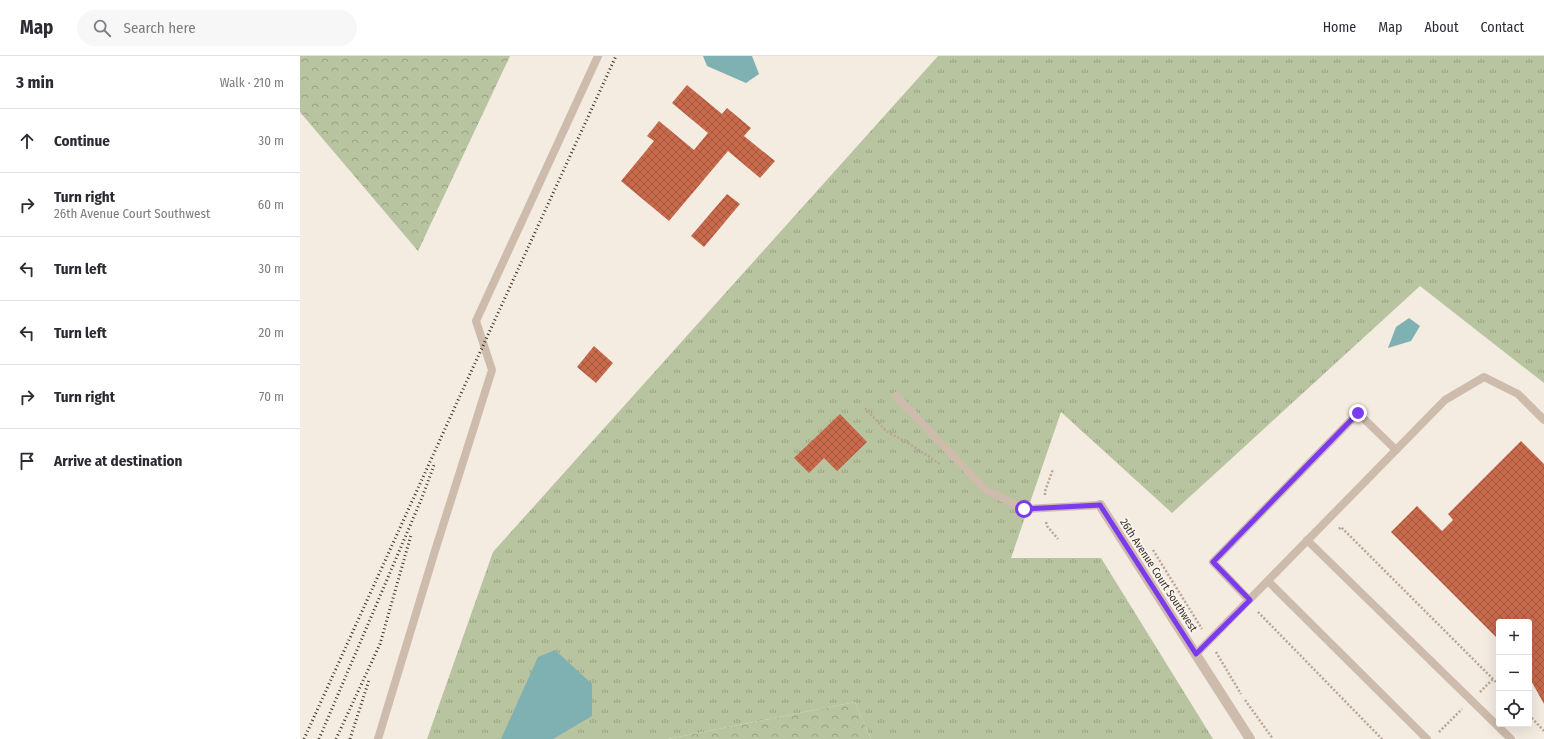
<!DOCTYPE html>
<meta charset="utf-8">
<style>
body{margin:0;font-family:"Fira Sans Condensed",sans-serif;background:#f7f7f7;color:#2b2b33}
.controls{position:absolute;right:12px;bottom:12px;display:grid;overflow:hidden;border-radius:4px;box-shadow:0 4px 16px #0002}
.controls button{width:36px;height:36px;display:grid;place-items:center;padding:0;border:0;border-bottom:1px solid #e1e1e2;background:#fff;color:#2b2b33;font:20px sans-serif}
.stop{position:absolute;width:12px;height:12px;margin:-9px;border:3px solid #7c3aed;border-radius:50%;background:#fff}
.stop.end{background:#7c3aed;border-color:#fff;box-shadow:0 1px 4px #0008}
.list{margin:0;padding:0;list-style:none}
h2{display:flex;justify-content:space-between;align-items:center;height:52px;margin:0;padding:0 16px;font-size:17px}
h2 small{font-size:13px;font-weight:400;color:#7c7c81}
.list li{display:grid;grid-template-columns:26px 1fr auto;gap:12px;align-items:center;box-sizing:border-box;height:64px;padding:0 16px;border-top:1px solid #e1e1e2}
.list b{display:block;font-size:15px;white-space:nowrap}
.list p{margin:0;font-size:13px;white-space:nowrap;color:#7c7c81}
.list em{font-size:13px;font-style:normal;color:#7c7c81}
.icon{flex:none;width:22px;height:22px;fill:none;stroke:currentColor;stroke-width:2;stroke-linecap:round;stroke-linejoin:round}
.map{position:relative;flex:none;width:1244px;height:683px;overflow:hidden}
header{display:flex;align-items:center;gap:24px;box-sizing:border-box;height:56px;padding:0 20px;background:#fff;border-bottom:1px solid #e1e1e2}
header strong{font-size:19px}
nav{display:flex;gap:22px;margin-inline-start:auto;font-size:14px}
.search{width:280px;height:36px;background:#f7f7f7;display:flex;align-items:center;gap:10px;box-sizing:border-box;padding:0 14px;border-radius:22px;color:#7c7c81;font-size:15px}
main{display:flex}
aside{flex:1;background:#fff}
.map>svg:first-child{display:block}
</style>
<header>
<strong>Map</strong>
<div class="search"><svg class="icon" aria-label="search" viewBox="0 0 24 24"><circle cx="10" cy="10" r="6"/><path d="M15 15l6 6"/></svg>Search here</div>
<nav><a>Home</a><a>Map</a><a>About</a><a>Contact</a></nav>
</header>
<main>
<aside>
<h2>3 min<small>Walk · 210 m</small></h2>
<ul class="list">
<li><svg class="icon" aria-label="ahead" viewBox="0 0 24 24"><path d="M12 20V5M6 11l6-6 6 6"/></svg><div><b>Continue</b></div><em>30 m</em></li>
<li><svg class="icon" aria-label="right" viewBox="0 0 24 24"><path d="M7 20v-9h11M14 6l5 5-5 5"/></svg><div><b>Turn right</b><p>26th Avenue Court Southwest</p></div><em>60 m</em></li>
<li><svg class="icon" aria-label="left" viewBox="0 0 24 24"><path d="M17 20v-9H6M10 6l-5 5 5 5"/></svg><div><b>Turn left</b></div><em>30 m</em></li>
<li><svg class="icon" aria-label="left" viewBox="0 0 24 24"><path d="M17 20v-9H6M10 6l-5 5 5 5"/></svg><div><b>Turn left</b></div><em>20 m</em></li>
<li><svg class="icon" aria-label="right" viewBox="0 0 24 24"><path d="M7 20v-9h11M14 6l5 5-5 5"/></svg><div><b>Turn right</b></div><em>70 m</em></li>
<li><svg class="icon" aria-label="arrive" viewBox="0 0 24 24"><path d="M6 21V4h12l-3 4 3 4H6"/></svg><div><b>Arrive at destination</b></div></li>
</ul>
</aside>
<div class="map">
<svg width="1244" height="683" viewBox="0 0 1244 683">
<defs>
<pattern id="grass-tufts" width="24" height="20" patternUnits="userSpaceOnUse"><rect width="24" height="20" fill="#b8c4a0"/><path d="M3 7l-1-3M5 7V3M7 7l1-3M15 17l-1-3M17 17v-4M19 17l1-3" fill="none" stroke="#97a083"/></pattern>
<pattern id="forest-crowns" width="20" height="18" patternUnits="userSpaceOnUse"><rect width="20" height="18" fill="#b8c4a0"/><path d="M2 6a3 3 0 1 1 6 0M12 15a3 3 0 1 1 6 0" fill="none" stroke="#97a083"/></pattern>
<pattern id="building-cross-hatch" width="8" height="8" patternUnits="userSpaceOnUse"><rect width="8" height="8" fill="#c8694b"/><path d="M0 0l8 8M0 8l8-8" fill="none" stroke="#a4573f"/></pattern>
</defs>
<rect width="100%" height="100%" fill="#f4ebe1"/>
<polygon fill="url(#grass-tufts)" points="638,0 1244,0 1244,327 1120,230 872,457 761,356 711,502 801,502 913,683 571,683 555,646 368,683 127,683 193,496"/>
<g fill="url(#forest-crowns)">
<polygon points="0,0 210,0 118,195 0,56"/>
<polygon points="555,646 571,683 368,683"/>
</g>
<g fill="#7fb0b2">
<polygon points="403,0 452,0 459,18 446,27 407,10"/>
<polygon points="1109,262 1120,270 1111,285 1088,292 1096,271"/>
<polygon points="255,594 292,628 292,660 253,683 201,683 238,601"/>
</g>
<g fill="url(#building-cross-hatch)">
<polygon points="387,29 422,58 427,52 451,72 444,80 475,105 460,122 428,95 369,165 321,125 354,85 347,80 359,65 394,94 408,77 372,47"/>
<polygon points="427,138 440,148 404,191 391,180"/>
<polygon points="294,290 313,307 296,327 277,311"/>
<polygon points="540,358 567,386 537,415 524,402 509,417 494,402"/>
<polygon points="1221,385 1244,408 1244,648 1229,621 1229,566 1199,566 1199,584 1091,476 1117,450 1142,475 1153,464 1148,458"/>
</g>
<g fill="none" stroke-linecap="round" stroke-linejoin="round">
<g stroke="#b9a596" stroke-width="2.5" stroke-dasharray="2 2" stroke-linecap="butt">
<polyline points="565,352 586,375 608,387 640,408"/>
<polyline points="745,439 745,435 753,413"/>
<polyline points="746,466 747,470 758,483"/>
<polyline points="1039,473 1041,471 1199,629"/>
<polyline points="853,494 902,573"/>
<polyline points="958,556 1082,683"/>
<polyline points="916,596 941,638"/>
<polyline points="1180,636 1193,623"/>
<polyline points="945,644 973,683"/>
<polyline points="1229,659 1244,675"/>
<polyline points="1139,676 1162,653"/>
</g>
<g stroke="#cdbbac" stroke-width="8">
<polyline points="596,340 686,434 725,453 800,449"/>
<polyline points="1007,484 1211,683"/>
<polyline points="968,525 1127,683"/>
<polyline points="949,544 913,506 1058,357 1096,394"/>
<polyline points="896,598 1145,344 1184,321 1218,338 1244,364"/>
<polyline points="78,683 134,498 192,314 176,265 298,0"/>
</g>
<polyline stroke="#cdbbac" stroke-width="10" points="800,449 950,683"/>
<g stroke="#3b302b" stroke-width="3" stroke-dasharray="1 3" stroke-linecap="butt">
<polyline points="4,683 159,342 316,0"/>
<polyline points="19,683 121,444 134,409"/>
<polyline points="36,683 80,588 111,479"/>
<polyline points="50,683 69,624"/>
</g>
</g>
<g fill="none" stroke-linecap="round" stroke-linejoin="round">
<polyline stroke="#7c3aed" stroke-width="5" points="724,453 800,449 896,598 950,544 913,506 1058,357"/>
</g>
<g text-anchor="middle" stroke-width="3.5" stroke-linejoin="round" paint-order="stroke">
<g font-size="11" fill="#3b302b" stroke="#fbf5ee">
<text transform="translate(859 519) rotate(57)" y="4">26th Avenue Court Southwest</text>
</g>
</g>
</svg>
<div class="controls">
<button>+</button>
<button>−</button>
<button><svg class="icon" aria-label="locate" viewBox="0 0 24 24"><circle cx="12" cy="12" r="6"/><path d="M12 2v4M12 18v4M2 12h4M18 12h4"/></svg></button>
</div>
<div class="stop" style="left:724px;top:453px"></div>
<div class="stop end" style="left:1058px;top:357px"></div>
</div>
</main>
